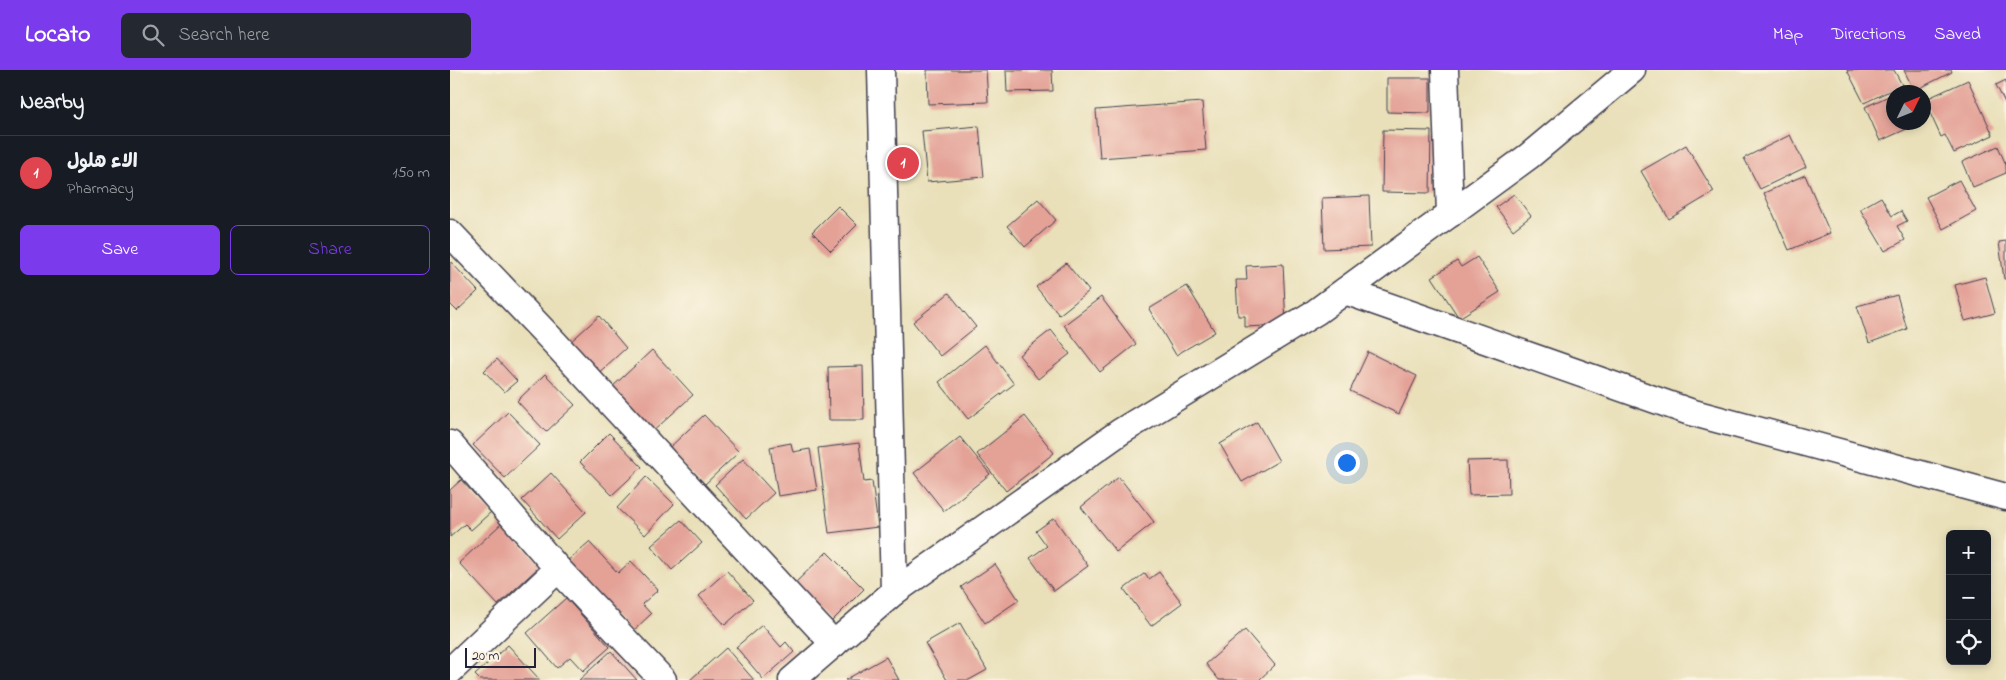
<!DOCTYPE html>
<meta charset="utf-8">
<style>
body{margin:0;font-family:"Indie Flower","Playpen Sans Arabic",sans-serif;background:#242831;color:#f1f3f6}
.controls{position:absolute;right:15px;bottom:15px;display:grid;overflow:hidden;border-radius:8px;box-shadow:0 2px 8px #0003}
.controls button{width:45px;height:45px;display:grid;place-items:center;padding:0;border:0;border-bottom:1px solid #363941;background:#171b24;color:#f1f3f6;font:25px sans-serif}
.compass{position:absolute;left:1436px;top:15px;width:45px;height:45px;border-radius:50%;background:#171b24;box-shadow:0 2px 8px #0003;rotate:47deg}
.scale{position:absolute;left:15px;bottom:12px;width:71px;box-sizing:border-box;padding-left:5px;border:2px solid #22223b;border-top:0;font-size:14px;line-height:18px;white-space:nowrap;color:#22223b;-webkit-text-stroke:4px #fcf5e5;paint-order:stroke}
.you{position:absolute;left:896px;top:392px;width:18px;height:18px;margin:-12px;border:4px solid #fff;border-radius:50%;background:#1a73e8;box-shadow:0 0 0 8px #1a73e833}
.badge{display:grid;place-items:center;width:32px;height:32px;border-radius:50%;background:#7c3aed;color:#fff;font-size:16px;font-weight:700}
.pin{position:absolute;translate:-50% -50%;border:2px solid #fff;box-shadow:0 1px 5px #0006}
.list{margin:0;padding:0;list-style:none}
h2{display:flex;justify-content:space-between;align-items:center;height:65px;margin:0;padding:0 20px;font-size:21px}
h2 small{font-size:16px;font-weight:400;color:#9ea1a6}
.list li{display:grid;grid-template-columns:32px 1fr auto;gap:15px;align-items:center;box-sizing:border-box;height:75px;padding:0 20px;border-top:1px solid #363941}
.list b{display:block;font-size:19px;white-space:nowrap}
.list p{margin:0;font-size:16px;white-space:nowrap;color:#9ea1a6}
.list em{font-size:16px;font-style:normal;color:#9ea1a6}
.actions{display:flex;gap:10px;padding:15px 20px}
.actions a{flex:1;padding:11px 0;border:1px solid #7c3aed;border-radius:8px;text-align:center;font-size:18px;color:#7c3aed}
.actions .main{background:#7c3aed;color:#fff}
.icon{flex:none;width:28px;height:28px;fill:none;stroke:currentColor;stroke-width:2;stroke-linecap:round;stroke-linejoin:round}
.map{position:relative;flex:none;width:1556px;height:610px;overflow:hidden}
header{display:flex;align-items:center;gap:30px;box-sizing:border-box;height:70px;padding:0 25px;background:#7c3aed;color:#fff}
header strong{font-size:24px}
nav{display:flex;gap:28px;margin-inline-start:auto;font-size:18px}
.search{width:350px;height:45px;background:#242831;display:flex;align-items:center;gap:12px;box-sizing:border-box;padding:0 18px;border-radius:8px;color:#9ea1a6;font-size:19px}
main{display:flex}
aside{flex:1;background:#171b24}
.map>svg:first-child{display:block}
</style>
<header>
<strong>Locato</strong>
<div class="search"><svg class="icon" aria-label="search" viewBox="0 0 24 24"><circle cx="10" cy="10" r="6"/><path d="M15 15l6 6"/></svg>Search here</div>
<nav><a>Map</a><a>Directions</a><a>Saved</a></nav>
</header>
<main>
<aside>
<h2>Nearby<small></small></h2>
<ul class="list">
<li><span class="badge" style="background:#e0444e">1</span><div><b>الاء هلول</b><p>Pharmacy</p></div><em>150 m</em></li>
</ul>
<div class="actions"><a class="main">Save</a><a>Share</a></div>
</aside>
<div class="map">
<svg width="1556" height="610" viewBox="0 0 1556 610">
<rect width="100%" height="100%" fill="#fcf5e5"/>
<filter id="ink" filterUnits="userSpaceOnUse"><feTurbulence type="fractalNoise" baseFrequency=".02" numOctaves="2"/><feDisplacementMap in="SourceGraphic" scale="10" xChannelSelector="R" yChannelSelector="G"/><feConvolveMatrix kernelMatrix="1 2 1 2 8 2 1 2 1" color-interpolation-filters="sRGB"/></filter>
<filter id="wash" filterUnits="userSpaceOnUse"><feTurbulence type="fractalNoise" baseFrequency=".0096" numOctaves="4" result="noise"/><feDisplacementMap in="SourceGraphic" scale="20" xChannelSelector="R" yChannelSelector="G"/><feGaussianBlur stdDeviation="1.12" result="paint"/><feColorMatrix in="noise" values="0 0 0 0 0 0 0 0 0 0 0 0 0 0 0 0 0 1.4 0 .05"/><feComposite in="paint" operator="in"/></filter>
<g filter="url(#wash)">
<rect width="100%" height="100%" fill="#e9e0ba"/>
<g id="blocks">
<g fill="#e4a297">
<polygon points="477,0 536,0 538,32 478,34"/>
<polygon points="556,0 602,0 603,21 557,22"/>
<polygon points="1397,0 1444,0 1452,15 1414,33"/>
<polygon points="1454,0 1501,0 1502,2 1464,21"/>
<polygon points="937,8 980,8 980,43 937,42"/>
<polygon points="1518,10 1543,65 1504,83 1495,65 1491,67 1474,30"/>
<polygon points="1556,10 1556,35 1546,15"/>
<polygon points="1443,24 1444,52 1472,52 1430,71 1415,37"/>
<polygon points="752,32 756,80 650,88 646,40"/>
<polygon points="529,56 534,107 477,112 472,61"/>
<polygon points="933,60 981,61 980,123 932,122"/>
<polygon points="1340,65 1356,97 1310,119 1294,88"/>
<polygon points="1236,75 1264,122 1219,149 1191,101"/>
<polygon points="1548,76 1556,95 1556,103 1523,117 1512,92"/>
<polygon points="1355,105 1380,163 1339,180 1314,123"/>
<polygon points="1509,110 1526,141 1493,159 1476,127"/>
<polygon points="1064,124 1081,146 1063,160 1046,137"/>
<polygon points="919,126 921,177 874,179 872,128"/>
<polygon points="1431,127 1442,146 1451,141 1457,151 1447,156 1455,170 1435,181 1410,139"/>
<polygon points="588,129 606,150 575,177 557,156"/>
<polygon points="388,136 407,155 381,181 362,162"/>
<polygon points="1556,171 1556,209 1554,209 1549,172"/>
<polygon points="1027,187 1050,222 1009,248 982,207 1007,191 1011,197"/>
<polygon points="0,191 28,221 7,241 0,234"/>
<polygon points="616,193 639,221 609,245 586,217"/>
<polygon points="833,194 836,255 795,257 795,246 788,246 786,210 797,210 796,196"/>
<polygon points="1535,207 1545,243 1515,251 1505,215"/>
<polygon points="737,216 765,262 726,285 699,239"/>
<polygon points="499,223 526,257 490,286 463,252"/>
<polygon points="1447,225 1457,259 1419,273 1407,236"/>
<polygon points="651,227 686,274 650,302 614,255"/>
<polygon points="149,246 176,278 145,306 117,275"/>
<polygon points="601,260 620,284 588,309 569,285"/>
<polygon points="535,275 564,314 518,349 489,312"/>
<polygon points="202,280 243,325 200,364 160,319"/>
<polygon points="918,282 967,306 949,344 900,321"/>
<polygon points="47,289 67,311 54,322 34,301"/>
<polygon points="413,296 414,350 379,350 378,297"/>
<polygon points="95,304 125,335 96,362 67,331"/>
<polygon points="58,342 90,375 55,408 23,375"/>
<polygon points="254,345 289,382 253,416 218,379"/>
<polygon points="575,346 604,383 556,421 527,384"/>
<polygon points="807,352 829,391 792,412 770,374"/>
<polygon points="159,363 192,397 162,425 130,392"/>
<polygon points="510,367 540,404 494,441 464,403"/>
<polygon points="341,373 343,382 360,379 367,420 328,426 320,377"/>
<polygon points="409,373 414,412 422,411 428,457 379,463 368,378"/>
<polygon points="293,389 324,423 296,449 265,415"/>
<polygon points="1058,390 1059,424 1019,425 1017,391"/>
<polygon points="101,403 136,442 107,469 72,430"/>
<polygon points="196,407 224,434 195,465 167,438"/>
<polygon points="669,407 704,452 666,482 631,437"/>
<polygon points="11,410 41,442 21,460 15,454 0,467 0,420"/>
<polygon points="604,448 638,496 604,521 580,488 597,476 586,461"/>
<polygon points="231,450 252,473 222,500 201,476"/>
<polygon points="52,453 91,495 48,535 9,493"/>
<polygon points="139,472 168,503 181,491 208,520 192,534 201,544 181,563 115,493"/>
<polygon points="377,482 414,519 381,552 344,514"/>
<polygon points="545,494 569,530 535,553 511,517"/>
<polygon points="277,501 303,530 275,555 249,526"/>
<polygon points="709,502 732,533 701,556 674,519 695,503 699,509"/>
<polygon points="116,528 160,577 133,601 120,587 107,598 77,563"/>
<polygon points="510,553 537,600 519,610 497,610 475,573"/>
<polygon points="312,555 331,577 336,572 344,582 313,609 286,577"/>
<polygon points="795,560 825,595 809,610 769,610 756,594"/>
<polygon points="58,575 90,610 30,610 25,605"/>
<polygon points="276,578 304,610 240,610"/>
<polygon points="161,581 187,610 129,610"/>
<polygon points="436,587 449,610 395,610"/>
</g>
</g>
</g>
<g filter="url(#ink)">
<use href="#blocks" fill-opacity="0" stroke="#403e4e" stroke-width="1"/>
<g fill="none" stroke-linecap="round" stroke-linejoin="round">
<g stroke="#403e4e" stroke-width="29">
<g id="minor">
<polyline points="431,0 444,522"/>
<polyline points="995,0 1000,144"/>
<polyline points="0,163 103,271 384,574"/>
<polyline points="895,221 1240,342 1556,427"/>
<polyline points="0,374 108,499"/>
<polyline points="0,601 108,499 213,610"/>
<polyline points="342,610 444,522 670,362 866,242 1079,86 1182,0"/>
</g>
</g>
<use href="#minor" stroke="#fff" stroke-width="26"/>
</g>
</g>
</svg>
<div class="controls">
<button>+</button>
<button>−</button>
<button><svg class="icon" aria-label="locate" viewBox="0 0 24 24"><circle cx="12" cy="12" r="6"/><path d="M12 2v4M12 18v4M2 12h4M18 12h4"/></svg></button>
</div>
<svg class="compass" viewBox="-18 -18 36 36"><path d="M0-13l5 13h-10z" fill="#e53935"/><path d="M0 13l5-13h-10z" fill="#9ea1a6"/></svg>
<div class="scale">20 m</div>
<div class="you"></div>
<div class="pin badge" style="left:453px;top:93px;background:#e0444e">1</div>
</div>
</main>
